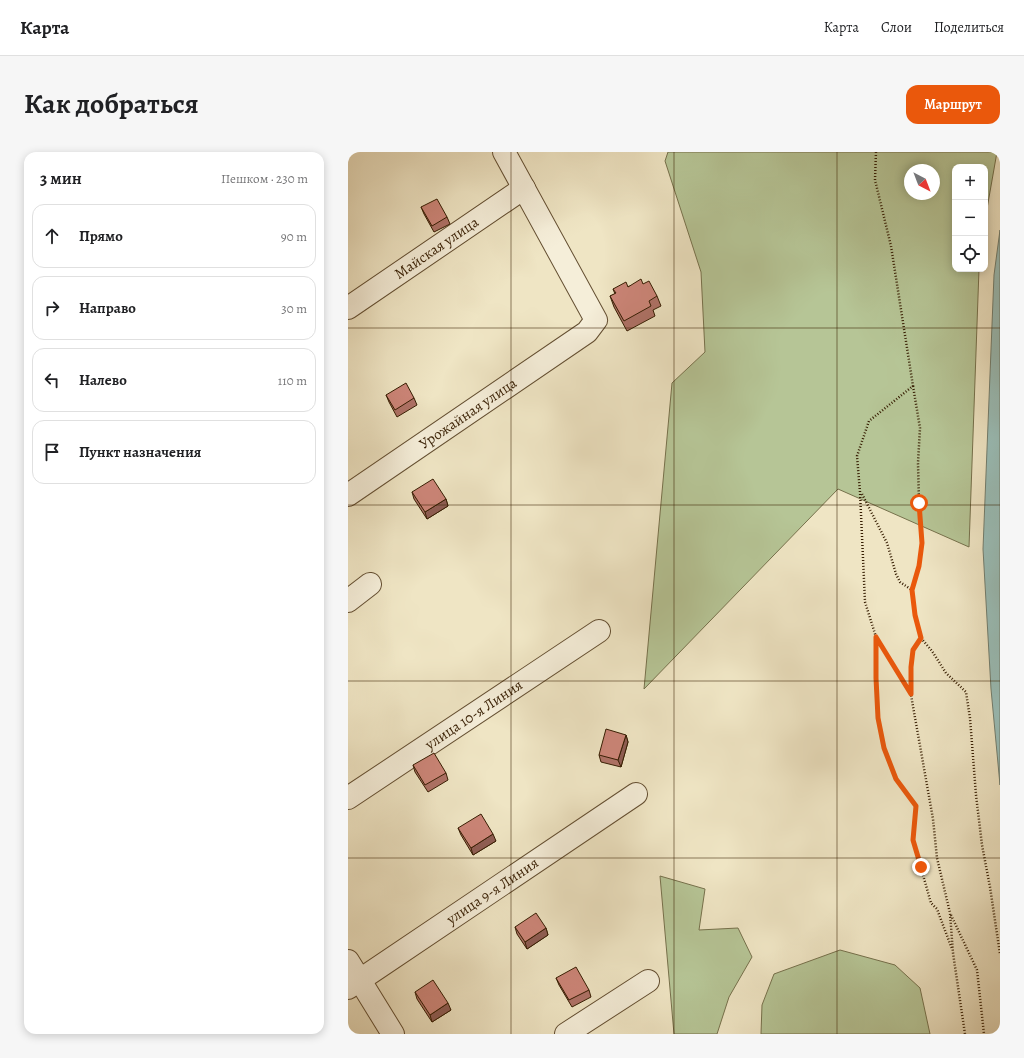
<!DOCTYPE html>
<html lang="ru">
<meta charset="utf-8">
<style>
body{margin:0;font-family:Alegreya,serif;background:#f6f6f6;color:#202124}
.controls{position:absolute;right:12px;top:12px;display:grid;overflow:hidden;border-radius:8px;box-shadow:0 2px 10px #0003}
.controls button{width:36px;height:36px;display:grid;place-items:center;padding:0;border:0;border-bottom:1px solid #e0e0e0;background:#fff;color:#202124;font:20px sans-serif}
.compass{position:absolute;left:556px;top:12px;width:36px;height:36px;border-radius:50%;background:#fff;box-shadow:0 2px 10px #0003;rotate:138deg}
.stop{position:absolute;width:12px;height:12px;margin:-9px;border:3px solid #ea580c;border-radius:50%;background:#fff}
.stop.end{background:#ea580c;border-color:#fff;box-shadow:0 1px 4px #0008}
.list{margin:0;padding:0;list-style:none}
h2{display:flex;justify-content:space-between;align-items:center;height:52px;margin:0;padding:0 16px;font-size:17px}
h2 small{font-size:13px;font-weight:400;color:#757577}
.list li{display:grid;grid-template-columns:26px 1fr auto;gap:12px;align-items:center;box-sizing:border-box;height:64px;margin:0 8px 8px;padding:0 8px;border:1px solid #e0e0e0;border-radius:12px}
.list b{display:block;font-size:15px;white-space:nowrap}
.list em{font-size:13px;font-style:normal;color:#757577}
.icon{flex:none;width:22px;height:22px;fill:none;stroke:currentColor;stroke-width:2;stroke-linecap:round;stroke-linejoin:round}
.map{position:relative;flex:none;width:652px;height:882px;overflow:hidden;border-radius:12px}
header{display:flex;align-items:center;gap:24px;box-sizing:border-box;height:56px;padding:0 20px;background:#fff;border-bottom:1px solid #e0e0e0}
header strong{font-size:19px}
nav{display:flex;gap:22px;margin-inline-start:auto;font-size:14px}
.intro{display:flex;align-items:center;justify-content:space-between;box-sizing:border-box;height:96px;padding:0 24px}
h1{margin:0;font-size:28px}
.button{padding:10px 18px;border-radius:12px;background:#ea580c;color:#fff;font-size:14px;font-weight:700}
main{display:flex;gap:24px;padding:0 24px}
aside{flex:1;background:#fff;border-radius:12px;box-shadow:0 2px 10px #0003}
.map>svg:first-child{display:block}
</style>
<header>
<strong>Карта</strong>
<nav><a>Карта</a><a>Слои</a><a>Поделиться</a></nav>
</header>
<div class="intro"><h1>Как добраться</h1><a class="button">Маршрут</a></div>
<main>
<aside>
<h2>3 мин<small>Пешком · 230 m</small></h2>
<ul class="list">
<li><svg class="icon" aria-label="ahead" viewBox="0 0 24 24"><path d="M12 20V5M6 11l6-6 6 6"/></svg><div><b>Прямо</b></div><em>90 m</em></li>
<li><svg class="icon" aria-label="right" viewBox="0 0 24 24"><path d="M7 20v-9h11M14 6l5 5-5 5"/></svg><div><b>Направо</b></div><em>30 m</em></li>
<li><svg class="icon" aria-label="left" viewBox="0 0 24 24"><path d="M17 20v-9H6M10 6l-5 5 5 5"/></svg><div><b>Налево</b></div><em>110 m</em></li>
<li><svg class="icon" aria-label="arrive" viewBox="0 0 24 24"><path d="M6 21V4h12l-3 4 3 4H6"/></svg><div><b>Пункт назначения</b></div></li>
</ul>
</aside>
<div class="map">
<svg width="652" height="882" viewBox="0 0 652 882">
<rect width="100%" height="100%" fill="#efe5c4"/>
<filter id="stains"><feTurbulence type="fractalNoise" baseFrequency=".005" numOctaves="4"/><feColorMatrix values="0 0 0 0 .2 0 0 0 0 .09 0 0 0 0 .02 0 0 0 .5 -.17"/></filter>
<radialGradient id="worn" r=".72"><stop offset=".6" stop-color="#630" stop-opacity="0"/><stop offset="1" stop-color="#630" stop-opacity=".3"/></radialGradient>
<g fill="#b6c596" stroke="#76714c" fill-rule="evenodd">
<path d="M320,0H649L637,68V15H607V117H631L621,395L490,337L296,537L324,231L357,200L353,120L317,9ZM562,18H586V42H562Z"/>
<polygon points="312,724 357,737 351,778 390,776 404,805 381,845 369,882 326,882"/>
<polygon points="492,798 547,813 572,836 582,882 413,882 414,853 426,822"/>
</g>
<polygon fill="#9abeb8" stroke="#727e6f" points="652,78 652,633 643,537 635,397 646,123"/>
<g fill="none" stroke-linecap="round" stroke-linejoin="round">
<g stroke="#644f32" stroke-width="24">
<g id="minor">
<path id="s1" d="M0,156L176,36"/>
<path id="s2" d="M0,343L239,180L248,168L156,0"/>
<polyline points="0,449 22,432"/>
<path id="s3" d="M0,646L251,479"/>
<polyline points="0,809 45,882"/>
<path id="s4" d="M0,836L288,642"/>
<polyline points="218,882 300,829"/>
</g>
</g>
<g stroke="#361d02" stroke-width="2.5" stroke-dasharray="1 2" stroke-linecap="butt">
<polyline points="528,0 527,28 543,94 565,234 521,269 509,304 512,340 517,450 528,485 563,543 585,667 589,706 602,761 605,801 617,882"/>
<polyline points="565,234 572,276 570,311 571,351 574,391 571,414 564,438 567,463 573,486 584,499 598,521 618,540 622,566 628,643 634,693 642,735 652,802"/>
<polyline points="514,342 539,391 548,422 552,430 564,438"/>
<polyline points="528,485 528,526 530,566 536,596 548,627 568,655 565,688 583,751 589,757 604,797"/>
<polyline points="563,541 563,515 565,498 573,486"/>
<polyline points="603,763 629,818 636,882"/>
</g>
<use href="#minor" stroke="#f5eed9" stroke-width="22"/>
</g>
<g fill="#af7267" stroke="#361d02">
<polygon points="73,55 99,65 102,72 86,80 76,62"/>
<polygon points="295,132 309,144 313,154 305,158 307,164 279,179 266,155 262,144 267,142 265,137"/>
<polygon points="38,243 66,246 69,253 49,265 41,250"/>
<polygon points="64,340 98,347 100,354 79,367 66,347"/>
<polygon points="278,583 280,590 273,615 253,610 251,603"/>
<polygon points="65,613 98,621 100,628 80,640 67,620"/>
<polygon points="110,676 148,689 125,703 113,683"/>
<polygon points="167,775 198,776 200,783 179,797 169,782"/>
<polygon points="208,826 241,838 243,845 224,855 211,833"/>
<polygon points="67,840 103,858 84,870 69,847"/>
</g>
<g fill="#8f5d54" stroke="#361d02">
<polygon points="98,347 100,354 79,367 77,360"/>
<polygon points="278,583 280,590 273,615 270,608"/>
<polygon points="145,682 148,689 125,703 123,696"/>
<polygon points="198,776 200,783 179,797 177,790"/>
<polygon points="100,851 103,858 84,870 82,863"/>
</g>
<g fill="#cc8578" stroke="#361d02">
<polygon points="89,47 99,65 84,74 73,55"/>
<polygon points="293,127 295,132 301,129 309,144 301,149 303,154 276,169 262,144 268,141 265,137 278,130 280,135"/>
<polygon points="58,231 66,246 47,258 38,243"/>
<polygon points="85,327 98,347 77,360 64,340"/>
<polygon points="258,577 278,583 270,608 251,603"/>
<polygon points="86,601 98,621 77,633 65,613"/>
<polygon points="133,662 145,682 123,696 110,676"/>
<polygon points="188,761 198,776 177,790 167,775"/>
<polygon points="228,815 241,838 221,848 208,826"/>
<polygon points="85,828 100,851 82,863 67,840"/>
</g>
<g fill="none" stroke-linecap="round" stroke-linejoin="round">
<polyline stroke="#ea580c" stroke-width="5" points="571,351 574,391 571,414 564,438 567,463 573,486 565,498 563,515 563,542 528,485 528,526 530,566 536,596 548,627 568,654 565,688 573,715"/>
</g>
<path fill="none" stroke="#361d02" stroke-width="1" stroke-opacity="0.55" d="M163,0V882M326,0V882M489,0V882M0,176H652M0,353H652M0,529H652M0,706H652"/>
<g text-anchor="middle" stroke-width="4" stroke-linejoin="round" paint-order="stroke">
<g font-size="15" fill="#361d02" stroke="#f5eed9">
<text dy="5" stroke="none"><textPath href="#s1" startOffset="107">Майская улица</textPath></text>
<text dy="5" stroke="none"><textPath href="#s2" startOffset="145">Урожайная улица</textPath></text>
<text dy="5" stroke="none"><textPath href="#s3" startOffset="151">улица 10-я Линия</textPath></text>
<text dy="5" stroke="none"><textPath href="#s4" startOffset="174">улица 9-я Линия</textPath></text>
</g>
</g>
<rect width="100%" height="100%" filter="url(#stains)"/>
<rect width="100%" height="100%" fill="url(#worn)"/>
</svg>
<div class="controls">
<button>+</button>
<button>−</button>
<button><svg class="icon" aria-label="locate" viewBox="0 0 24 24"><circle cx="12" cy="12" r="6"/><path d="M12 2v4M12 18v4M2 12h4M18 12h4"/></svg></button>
</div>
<svg class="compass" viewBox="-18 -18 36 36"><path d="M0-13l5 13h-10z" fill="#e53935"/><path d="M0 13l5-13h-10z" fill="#757577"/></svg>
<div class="stop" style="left:571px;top:351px"></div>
<div class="stop end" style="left:573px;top:715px"></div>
</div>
</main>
